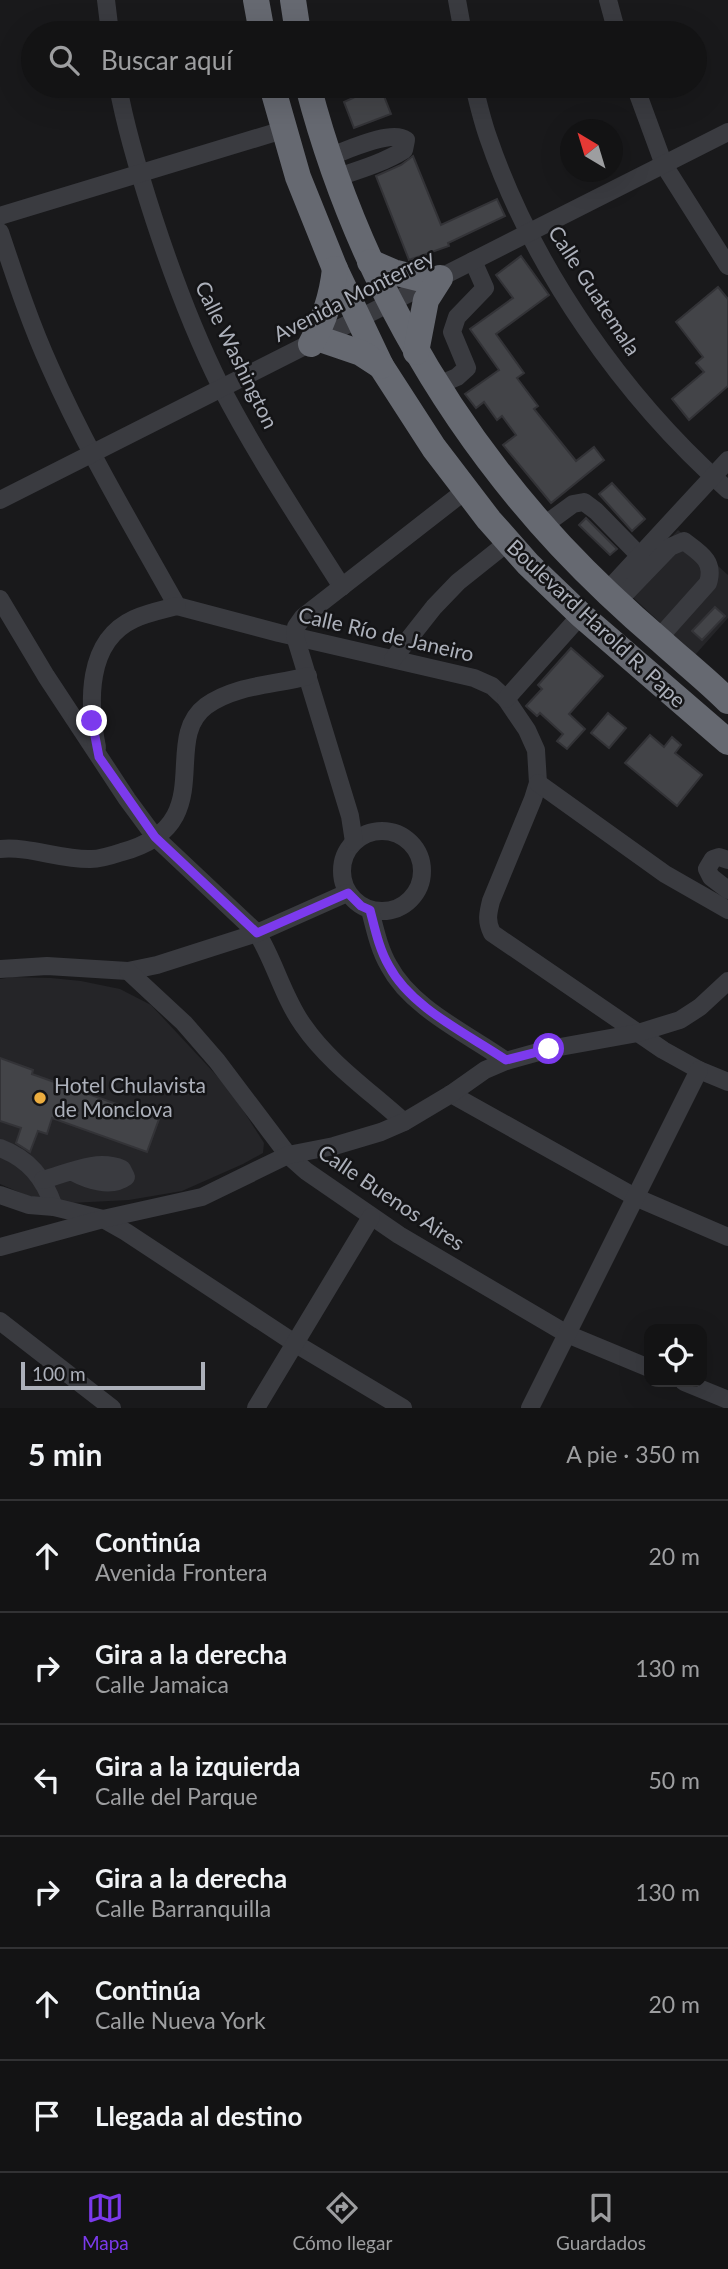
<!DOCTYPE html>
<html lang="es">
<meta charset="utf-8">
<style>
body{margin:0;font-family:Lato,sans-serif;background:#1c1c1d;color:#f1f3f6}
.controls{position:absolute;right:21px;bottom:21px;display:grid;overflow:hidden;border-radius:14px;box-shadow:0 7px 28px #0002}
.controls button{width:63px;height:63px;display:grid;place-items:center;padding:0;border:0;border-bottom:2px solid #323234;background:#131314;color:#f1f3f6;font:35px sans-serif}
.compass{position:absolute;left:560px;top:119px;width:63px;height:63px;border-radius:50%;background:#131314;box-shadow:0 7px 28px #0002;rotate:322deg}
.scale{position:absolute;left:21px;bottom:18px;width:184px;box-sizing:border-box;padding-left:7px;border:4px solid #acb0ba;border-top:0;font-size:19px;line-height:24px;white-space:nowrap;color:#acb0ba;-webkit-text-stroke:5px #141416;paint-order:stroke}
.stop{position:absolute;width:21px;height:21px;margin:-16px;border:5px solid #7c3aed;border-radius:50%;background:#fff}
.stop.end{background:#7c3aed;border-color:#fff;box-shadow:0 2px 7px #0008}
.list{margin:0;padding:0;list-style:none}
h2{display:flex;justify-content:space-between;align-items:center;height:91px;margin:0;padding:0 28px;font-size:30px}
h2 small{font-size:23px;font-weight:400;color:#9d9ea0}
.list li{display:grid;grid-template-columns:46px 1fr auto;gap:21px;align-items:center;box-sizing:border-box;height:112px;padding:0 28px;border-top:2px solid #323234}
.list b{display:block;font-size:26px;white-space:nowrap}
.list p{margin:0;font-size:23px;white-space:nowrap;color:#9d9ea0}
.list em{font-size:23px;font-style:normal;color:#9d9ea0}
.icon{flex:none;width:38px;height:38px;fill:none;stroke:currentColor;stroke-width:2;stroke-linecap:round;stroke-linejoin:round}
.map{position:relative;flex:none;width:728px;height:1408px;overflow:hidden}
.search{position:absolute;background:#131314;box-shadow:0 7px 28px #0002;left:21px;right:21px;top:21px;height:77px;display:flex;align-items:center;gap:18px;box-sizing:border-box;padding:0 24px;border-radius:38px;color:#9d9ea0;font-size:26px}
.sheet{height:763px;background:#131314}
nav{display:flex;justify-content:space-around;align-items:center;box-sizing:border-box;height:98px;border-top:2px solid #323234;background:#131314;font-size:19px;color:#9d9ea0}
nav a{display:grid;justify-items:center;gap:4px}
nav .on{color:#7c3aed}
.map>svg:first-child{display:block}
</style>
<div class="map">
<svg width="728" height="1408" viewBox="0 0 728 1408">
<rect width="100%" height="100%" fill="#19191b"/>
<g fill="#252528">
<polygon points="678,530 728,575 728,618 695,655 624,589"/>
<polygon points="12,977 51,978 81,981 120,989 151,1005 231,1091 264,1143 263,1153 243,1164 182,1191 129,1200 70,1203 28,1196 0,1184 0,979"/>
</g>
<g fill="#434448" stroke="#333337" stroke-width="2">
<polygon points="351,86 380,86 391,114 354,128 344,102 355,97"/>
<polygon points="413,156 441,225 497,199 505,216 448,243 449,246 409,260 376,176 401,165"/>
<polygon points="521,256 549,295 496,334 524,373 517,378 538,406 534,409 576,461 594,447 604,460 551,503 503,445 516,435 502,416 497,420 484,402 476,408 465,394 499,370 470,329 513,298 496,275"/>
<polygon points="718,287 728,299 728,386 689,420 672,399 704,372 696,363 703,357 676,322"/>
<polygon points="612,483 645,519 632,531 599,494"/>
<polygon points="586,518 617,549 610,555 579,525"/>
<polygon points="715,607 725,616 702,640 692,631"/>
<polygon points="571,648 603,676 569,714 585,729 567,749 557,741 563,734 540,713 537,716 526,706 542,689 538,685"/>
<polygon points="608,713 626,728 609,748 591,733"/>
<polygon points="650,735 664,747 672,737 681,745 675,753 702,775 677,806 625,763"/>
<polygon points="0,1058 33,1070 32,1074 159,1119 147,1152 52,1118 47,1134 38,1131 30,1152 16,1143 21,1128 0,1121"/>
</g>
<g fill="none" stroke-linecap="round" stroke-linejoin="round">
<g stroke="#3a3b40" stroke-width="18">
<polyline points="106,0 110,33"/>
<polyline points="457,0 463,33"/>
<polyline points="608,0 617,33"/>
<path d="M118,86C126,131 140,176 154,219C173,277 194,333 221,387C257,456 300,521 342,587"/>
<path d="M474,86C478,103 482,120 488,137C533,269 624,398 728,490"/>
<polyline points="635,86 664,165 728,266"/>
<path d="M328,157C346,151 391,129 406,140L404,150C383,163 359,170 335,178"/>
<polyline points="0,216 283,130"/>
<path d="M0,232C15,277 30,323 50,367C86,449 133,527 177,606L279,633L474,678L492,686L506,699L527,730L536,750L538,783L533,799L491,901C488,913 486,921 492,933L663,1050L699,1070L728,1082"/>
<polyline points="436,386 457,377 467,368 452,332 457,317 485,288 473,261"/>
<polyline points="0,500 728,132"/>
<polyline points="543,526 573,504 584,502 596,511 640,556"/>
<polyline points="607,591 728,460"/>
<path d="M0,599L46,676L127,799L155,837L257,933C275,962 283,997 303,1025C329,1063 370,1091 404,1122"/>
<path d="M618,601L670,547L684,541C700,553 715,561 708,583L658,639"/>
<polyline points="393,659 434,607 458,582 507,543"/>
<polyline points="506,699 581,615"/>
<path d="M97,747C88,703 86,641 134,619C147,613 162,610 177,606"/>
<polyline points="538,783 665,874 728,910"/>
<circle cx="382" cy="871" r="40"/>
<polyline points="354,842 350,816 295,636 296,627 303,617 466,490"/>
<path d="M0,849C30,846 61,860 91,859C101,859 113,855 122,852C222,825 159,741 206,706C234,685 275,685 308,676"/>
<polyline points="728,860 719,857 713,859 707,869 711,877 728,890"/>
<path d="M370,910C375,929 379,949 389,966C411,1008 468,1034 506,1061"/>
<polyline points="0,969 47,966 128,971 157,965 257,933 347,893"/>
<polyline points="128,971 184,1023 217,1061 288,1155 306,1171 399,1235 567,1334 649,1368"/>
<polyline points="451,1094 635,1197 728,1237"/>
<path d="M0,1148C29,1159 44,1178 54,1207"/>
<path d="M43,1180C68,1173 97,1158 122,1169L126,1177C111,1188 88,1180 73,1172"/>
<polyline points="0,1195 29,1205 54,1207 103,1219 126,1232 296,1344 403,1408"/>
<polyline points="0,1247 103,1219 202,1197 288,1155 334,1146 381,1132 404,1122 451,1094 485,1070 506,1061 549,1049 638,1033 680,1020 700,1007 728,981"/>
<polyline points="0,1321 112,1408"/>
<polyline points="684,1382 728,1400"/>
<polyline points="256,1408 371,1217"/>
<polyline points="530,1408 699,1070"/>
</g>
<g stroke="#666971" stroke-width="26">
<polyline points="256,0 262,33"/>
<polyline points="293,0 298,33"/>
<polyline points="272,86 298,177 335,269 381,366 434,448 489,520 528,564 581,615 728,742"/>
<path d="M308,86C353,258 440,416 561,546C592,579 626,611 661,641C683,661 707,680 728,701"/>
<polyline points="370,262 393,272 433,282"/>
<polyline points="320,339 361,353 381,366"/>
<path d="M311,344C325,319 332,297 335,269"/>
<polyline points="416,352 426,300 440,278"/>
</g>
</g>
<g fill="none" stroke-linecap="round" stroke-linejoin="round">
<path stroke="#7c3aed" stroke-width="9" d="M92,721L99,757L155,837L257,933L348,893L361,906L370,910C375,929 379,949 389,966C411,1008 468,1034 506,1060L549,1049"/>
</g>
<circle fill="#ecad3f" stroke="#141416" stroke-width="2.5" cx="40" cy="1098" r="7"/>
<g text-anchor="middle" stroke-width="5" stroke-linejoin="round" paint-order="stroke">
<g font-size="21" fill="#acb0ba" stroke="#141416">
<text transform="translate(594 291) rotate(57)" y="7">Calle Guatemala</text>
<text transform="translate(354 296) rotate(-27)" y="7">Avenida Monterrey</text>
<text transform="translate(236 355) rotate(64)" y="7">Calle Washington</text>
<text transform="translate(596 624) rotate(43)" y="7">Boulevard Harold R. Pape</text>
<text transform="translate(386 635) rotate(13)" y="7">Calle Río de Janeiro</text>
<text transform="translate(391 1198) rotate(34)" y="7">Calle Buenos Aires</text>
</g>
<g font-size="21" fill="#acb0ba" stroke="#141416" text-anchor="start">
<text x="54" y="1093">Hotel Chulavista<tspan x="54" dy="24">de Monclova</tspan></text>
</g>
</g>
</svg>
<div class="controls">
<button><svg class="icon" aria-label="locate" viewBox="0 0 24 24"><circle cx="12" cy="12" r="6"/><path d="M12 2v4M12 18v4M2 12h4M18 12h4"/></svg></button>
</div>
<svg class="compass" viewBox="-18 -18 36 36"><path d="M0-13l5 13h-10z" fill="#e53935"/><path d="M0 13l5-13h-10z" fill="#9d9ea0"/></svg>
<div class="scale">100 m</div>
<div class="stop" style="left:549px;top:1049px"></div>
<div class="stop end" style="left:92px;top:721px"></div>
<div class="search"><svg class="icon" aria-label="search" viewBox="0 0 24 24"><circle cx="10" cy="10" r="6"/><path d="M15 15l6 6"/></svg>Buscar aquí</div>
</div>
<section class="sheet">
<h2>5 min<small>A pie · 350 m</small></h2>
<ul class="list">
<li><svg class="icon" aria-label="ahead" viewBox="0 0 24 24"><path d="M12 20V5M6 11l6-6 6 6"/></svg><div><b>Continúa</b><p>Avenida Frontera</p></div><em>20 m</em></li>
<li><svg class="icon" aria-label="right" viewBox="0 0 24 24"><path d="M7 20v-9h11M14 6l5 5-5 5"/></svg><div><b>Gira a la derecha</b><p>Calle Jamaica</p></div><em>130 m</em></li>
<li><svg class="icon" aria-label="left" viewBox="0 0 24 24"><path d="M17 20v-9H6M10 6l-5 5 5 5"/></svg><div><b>Gira a la izquierda</b><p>Calle del Parque</p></div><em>50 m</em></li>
<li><svg class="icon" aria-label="right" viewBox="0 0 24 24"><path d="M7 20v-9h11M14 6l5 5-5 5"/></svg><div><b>Gira a la derecha</b><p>Calle Barranquilla</p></div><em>130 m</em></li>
<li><svg class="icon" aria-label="ahead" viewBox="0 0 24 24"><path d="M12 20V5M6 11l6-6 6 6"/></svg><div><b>Continúa</b><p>Calle Nueva York</p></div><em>20 m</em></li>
<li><svg class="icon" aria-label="arrive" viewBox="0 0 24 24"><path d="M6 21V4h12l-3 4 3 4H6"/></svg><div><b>Llegada al destino</b></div></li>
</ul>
</section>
<nav>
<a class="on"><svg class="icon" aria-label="map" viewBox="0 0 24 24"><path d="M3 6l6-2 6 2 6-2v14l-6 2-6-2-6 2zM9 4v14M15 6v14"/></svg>Mapa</a>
<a><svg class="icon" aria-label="directions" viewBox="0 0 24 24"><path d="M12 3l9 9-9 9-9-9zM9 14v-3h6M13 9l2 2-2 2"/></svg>Cómo llegar</a>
<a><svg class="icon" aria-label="saved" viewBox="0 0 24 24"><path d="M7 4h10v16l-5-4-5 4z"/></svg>Guardados</a>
</nav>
